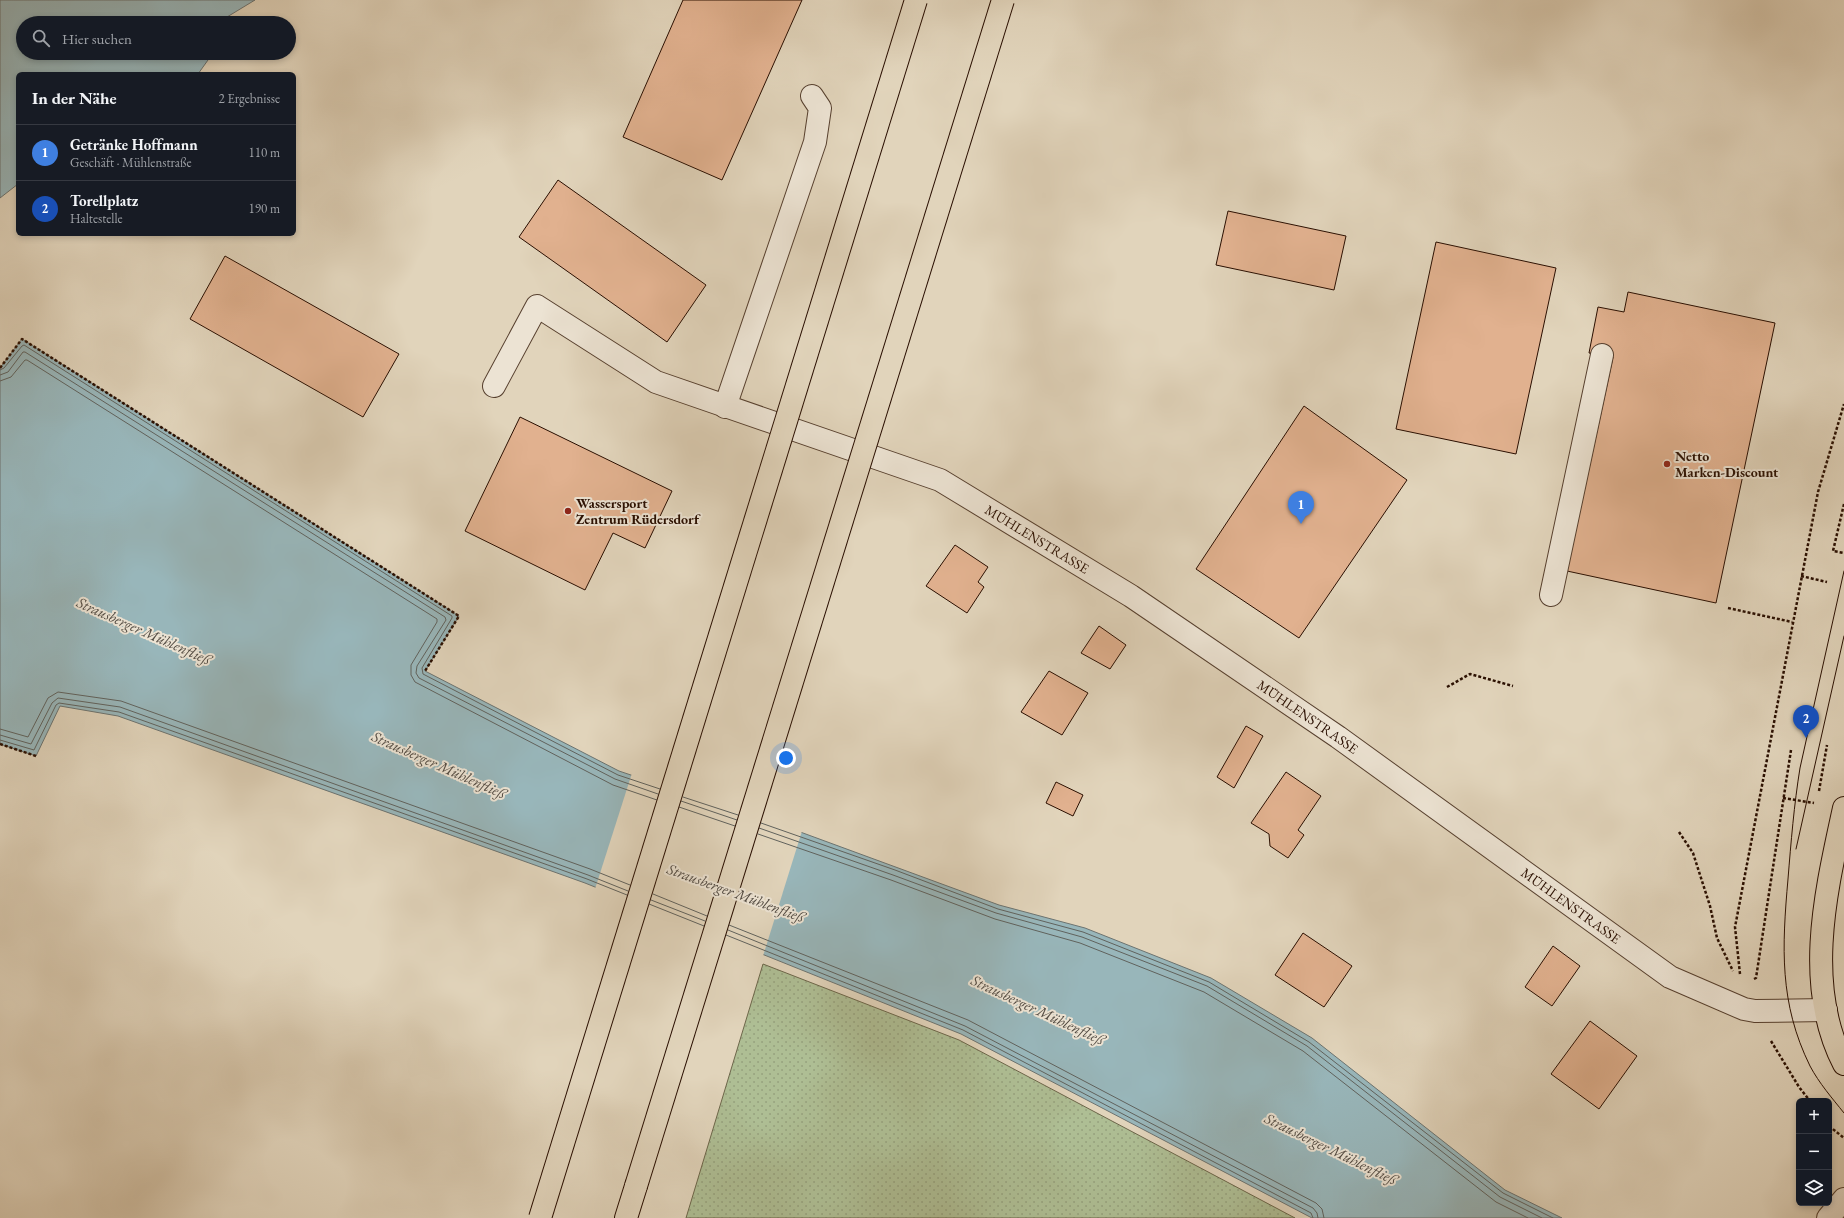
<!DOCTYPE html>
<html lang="de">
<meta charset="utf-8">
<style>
body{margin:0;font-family:"EB Garamond",serif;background:#242831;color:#f1f3f6}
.controls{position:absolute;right:12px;bottom:12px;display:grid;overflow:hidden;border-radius:6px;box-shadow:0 2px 6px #0003}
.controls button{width:36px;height:36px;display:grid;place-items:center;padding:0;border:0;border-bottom:1px solid #363941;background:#171b24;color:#f1f3f6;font:20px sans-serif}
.you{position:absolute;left:786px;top:758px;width:14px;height:14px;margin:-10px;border:3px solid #fff;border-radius:50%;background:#1a73e8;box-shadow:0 0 0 6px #1a73e833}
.badge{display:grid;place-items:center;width:26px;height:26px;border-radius:50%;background:#c59692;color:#fff;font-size:13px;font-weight:700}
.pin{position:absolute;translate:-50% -33px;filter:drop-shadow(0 1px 2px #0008)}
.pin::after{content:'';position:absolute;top:21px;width:14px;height:12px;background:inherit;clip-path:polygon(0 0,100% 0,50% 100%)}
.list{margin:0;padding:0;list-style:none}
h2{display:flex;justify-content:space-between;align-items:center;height:52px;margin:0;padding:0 16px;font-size:17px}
h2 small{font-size:13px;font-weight:400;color:#9ea1a6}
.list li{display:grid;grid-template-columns:26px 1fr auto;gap:12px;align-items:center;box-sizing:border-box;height:56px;padding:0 16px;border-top:1px solid #363941}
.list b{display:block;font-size:15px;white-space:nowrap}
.list p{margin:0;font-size:13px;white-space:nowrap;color:#9ea1a6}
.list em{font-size:13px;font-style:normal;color:#9ea1a6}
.icon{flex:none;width:22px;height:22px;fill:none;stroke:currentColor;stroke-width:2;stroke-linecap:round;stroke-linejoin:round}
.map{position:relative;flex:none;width:1844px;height:1218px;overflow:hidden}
.search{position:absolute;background:#171b24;box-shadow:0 2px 6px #0003;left:16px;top:16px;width:280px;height:44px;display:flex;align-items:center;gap:10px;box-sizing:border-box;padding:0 14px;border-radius:22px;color:#9ea1a6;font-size:15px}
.panel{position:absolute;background:#171b24;box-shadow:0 2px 6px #0003;left:16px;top:72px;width:280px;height:164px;border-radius:6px}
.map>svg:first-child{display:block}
</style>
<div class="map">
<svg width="1844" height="1218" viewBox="0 0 1844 1218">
<defs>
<pattern id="garden-dots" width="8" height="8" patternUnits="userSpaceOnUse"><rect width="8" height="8" fill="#aebe94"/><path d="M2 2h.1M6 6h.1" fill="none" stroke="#96a27e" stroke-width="1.8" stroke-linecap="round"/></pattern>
</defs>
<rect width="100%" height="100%" fill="#e1d4bb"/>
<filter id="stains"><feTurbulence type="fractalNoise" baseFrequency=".005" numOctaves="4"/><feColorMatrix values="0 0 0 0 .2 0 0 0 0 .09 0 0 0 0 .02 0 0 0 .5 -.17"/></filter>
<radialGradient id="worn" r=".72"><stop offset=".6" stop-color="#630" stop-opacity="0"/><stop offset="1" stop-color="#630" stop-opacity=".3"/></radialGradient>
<polygon fill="url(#garden-dots)" stroke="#6c664a" points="763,964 959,1040 1295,1218 686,1218"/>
<g fill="#98b6ba" stroke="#6c7370">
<polygon points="0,0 255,0 227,17 225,23 23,23 23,53 213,53 198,74 18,74 18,184 0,198"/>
<polygon points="22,339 459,616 425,671 619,771 803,833 999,905 1085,928 1211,978 1312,1038 1505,1190 1562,1218 1312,1218 961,1034 585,883 118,716 60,706 36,756 0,744 0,368"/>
</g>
<polygon fill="#e1d4bb" points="632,773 802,831 763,956 595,889"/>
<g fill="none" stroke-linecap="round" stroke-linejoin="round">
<g stroke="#60625d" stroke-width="1">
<polyline points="0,370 4,368 22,346 24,345 452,616 452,618 422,668 423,674 618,775 660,789"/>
<polyline points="0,375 8,372 23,352 25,352 445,617 446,620 417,666 416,673 419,678 615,779 658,794"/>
<polyline points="0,381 11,377 25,360 27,360 437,619 437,622 411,665 411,675 415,682 613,785 657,800"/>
<polyline points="0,729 28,737 48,698 58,692 121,701 590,869 630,885"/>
<polyline points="0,735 31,744 52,703 58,698 120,707 588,875 628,891"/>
<polyline points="0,740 34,750 56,705 59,703 119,712 587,879 627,895"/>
<polyline points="683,797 738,815"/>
<polyline points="681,801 737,820"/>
<polyline points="679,807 735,826"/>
<polyline points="761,823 895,870 998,909 1083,932 1209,982 1309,1042 1503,1193 1553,1218"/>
<polyline points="759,828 893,875 996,913 1082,937 1207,986 1307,1046 1500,1197 1542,1218"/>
<polyline points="758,834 891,880 995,919 1080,943 1204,992 1303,1051 1496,1202 1528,1218"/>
<polyline points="653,894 707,916"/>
<polyline points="651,900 705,921"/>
<polyline points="649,904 704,926"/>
<polyline points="729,925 968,1020 1316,1203 1322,1209 1324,1218"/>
<polyline points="728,930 965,1026 1313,1208 1317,1213 1318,1218"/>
<polyline points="726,935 963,1030 1311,1213 1313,1218"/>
</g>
</g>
<g fill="#e1b18f" stroke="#290e00">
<polygon points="683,0 802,0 722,180 623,137"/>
<polygon points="558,180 706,285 667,342 519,237"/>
<polygon points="1228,211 1346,236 1334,290 1216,265"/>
<polygon points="1436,242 1556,268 1516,454 1396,429"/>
<polygon points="225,256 399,354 363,417 190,319"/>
<polygon points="1628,292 1775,323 1716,603 1567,571 1613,357 1589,353 1598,307 1624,312"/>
<polygon points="1304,406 1407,480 1299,638 1196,569"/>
<polygon points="520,417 672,491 645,548 613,533 585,590 465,531"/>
<polygon points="955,545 988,567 978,582 984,587 967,613 926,586"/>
<polygon points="1099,626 1126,645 1110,669 1081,653"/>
<polygon points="1049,671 1088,693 1062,735 1021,712"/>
<polygon points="1246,726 1263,736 1234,788 1217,777"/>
<polygon points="1286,772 1321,796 1298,830 1304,835 1288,858 1270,846 1269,834 1251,823"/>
<polygon points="1056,782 1083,795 1073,816 1046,803"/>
<polygon points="1303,933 1352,966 1324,1007 1275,975"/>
<polygon points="1553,946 1580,966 1552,1006 1525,987"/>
<polygon points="1590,1021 1637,1056 1599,1109 1551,1074"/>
</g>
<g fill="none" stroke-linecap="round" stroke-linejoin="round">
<g stroke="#57402f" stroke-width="24">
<g id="minor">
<path id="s1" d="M494,386L537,306L656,382L940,480L1131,596L1338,737L1670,977L1744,1009L1755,1011L1826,1010"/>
<polyline points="725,407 815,142 820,108 812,96"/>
<polyline points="1551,595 1602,355"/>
<polyline points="1828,1218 1844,1199"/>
</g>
</g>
<g stroke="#290e00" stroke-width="24">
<path id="major" d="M1844,808C1826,891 1803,985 1844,1064"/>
</g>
<g stroke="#290e00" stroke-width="24">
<polyline id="highway" points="626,1218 636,1186"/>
</g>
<g stroke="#290e00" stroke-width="2.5" stroke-dasharray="3 2" stroke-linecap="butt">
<polyline points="0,368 22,339 459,616 425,671"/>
<polyline points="1844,504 1833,551 1844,553"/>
<polyline points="1801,576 1827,582"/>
<polyline points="1728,608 1792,622"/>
<polyline points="1447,687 1470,674 1513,686"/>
<polyline points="0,744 36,756"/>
<polyline points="1819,791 1827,745"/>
<polyline points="1783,798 1814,803"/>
<polyline points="1679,832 1693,853 1710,906 1717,938 1733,971"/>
<polyline points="1740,974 1735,927 1818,492 1844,404"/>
<polyline points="1754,979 1756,978 1791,750"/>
<polyline points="1771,1041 1799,1087 1810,1101"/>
<polyline points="1829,1126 1844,1138"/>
</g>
<use href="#minor" stroke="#ece3d3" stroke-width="22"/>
<use href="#major" stroke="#e1d4bb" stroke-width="22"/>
<use href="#highway" stroke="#e1d4bb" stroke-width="22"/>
<g stroke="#290e00" stroke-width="1">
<path d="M1844,571L1800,768C1794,805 1791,842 1788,879C1782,947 1779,1003 1810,1066C1819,1083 1832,1098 1844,1113"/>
<polyline points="1796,849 1844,636"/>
</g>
<g stroke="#290e00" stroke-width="24" stroke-linecap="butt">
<g id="highway-bridge">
<polyline points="636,1186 1003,0"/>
<polyline points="540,1218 916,0"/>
</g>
</g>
<use href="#highway-bridge" stroke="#e1d4bb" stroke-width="22"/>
</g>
<g fill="#8f2418" stroke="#ece3d3" stroke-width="1.5">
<circle cx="1667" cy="464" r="4"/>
<circle cx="568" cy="511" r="4"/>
</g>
<g text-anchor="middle" stroke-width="4" stroke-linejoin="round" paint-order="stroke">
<g font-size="14" font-weight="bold" fill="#290e00" stroke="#ece3d3" text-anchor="start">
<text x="1675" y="461">Netto<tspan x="1675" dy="16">Marken-Discount</tspan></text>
<text x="576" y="508">Wassersport<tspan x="576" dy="16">Zentrum Rüdersdorf</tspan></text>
</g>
<g font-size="14" fill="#290e00" stroke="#ece3d3">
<text dy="5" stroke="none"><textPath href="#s1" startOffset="646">MÜHLENSTRASSE</textPath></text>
<text dy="5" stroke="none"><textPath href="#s1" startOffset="970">MÜHLENSTRASSE</textPath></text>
<text dy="5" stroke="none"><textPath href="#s1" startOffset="1294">MÜHLENSTRASSE</textPath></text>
</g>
<g font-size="15" font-style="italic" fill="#504941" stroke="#ece3d3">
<text transform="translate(144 631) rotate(24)" y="5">Strausberger Mühlenfließ</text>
<text transform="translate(439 765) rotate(24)" y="5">Strausberger Mühlenfließ</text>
<text transform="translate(736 893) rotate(20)" y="5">Strausberger Mühlenfließ</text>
<text transform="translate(1038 1010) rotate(25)" y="5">Strausberger Mühlenfließ</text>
<text transform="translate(1331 1149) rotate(26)" y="5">Strausberger Mühlenfließ</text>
</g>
</g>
<rect width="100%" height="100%" filter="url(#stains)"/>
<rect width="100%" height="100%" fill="url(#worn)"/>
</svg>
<div class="controls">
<button>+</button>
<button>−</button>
<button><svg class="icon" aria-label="layers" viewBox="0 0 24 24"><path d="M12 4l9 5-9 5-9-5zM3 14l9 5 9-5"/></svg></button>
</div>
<div class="you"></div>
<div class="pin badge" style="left:1301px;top:524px;background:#3f7fe0">1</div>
<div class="pin badge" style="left:1806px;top:738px;background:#1a4fb4">2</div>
<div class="search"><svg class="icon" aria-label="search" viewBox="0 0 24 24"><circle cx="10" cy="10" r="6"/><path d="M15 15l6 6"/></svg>Hier suchen</div>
<section class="panel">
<h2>In der Nähe<small>2 Ergebnisse</small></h2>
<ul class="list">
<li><span class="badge" style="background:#3f7fe0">1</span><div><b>Getränke Hoffmann</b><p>Geschäft · Mühlenstraße</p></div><em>110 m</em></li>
<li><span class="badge" style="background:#1a4fb4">2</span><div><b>Torellplatz</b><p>Haltestelle</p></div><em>190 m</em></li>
</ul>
</section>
</div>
